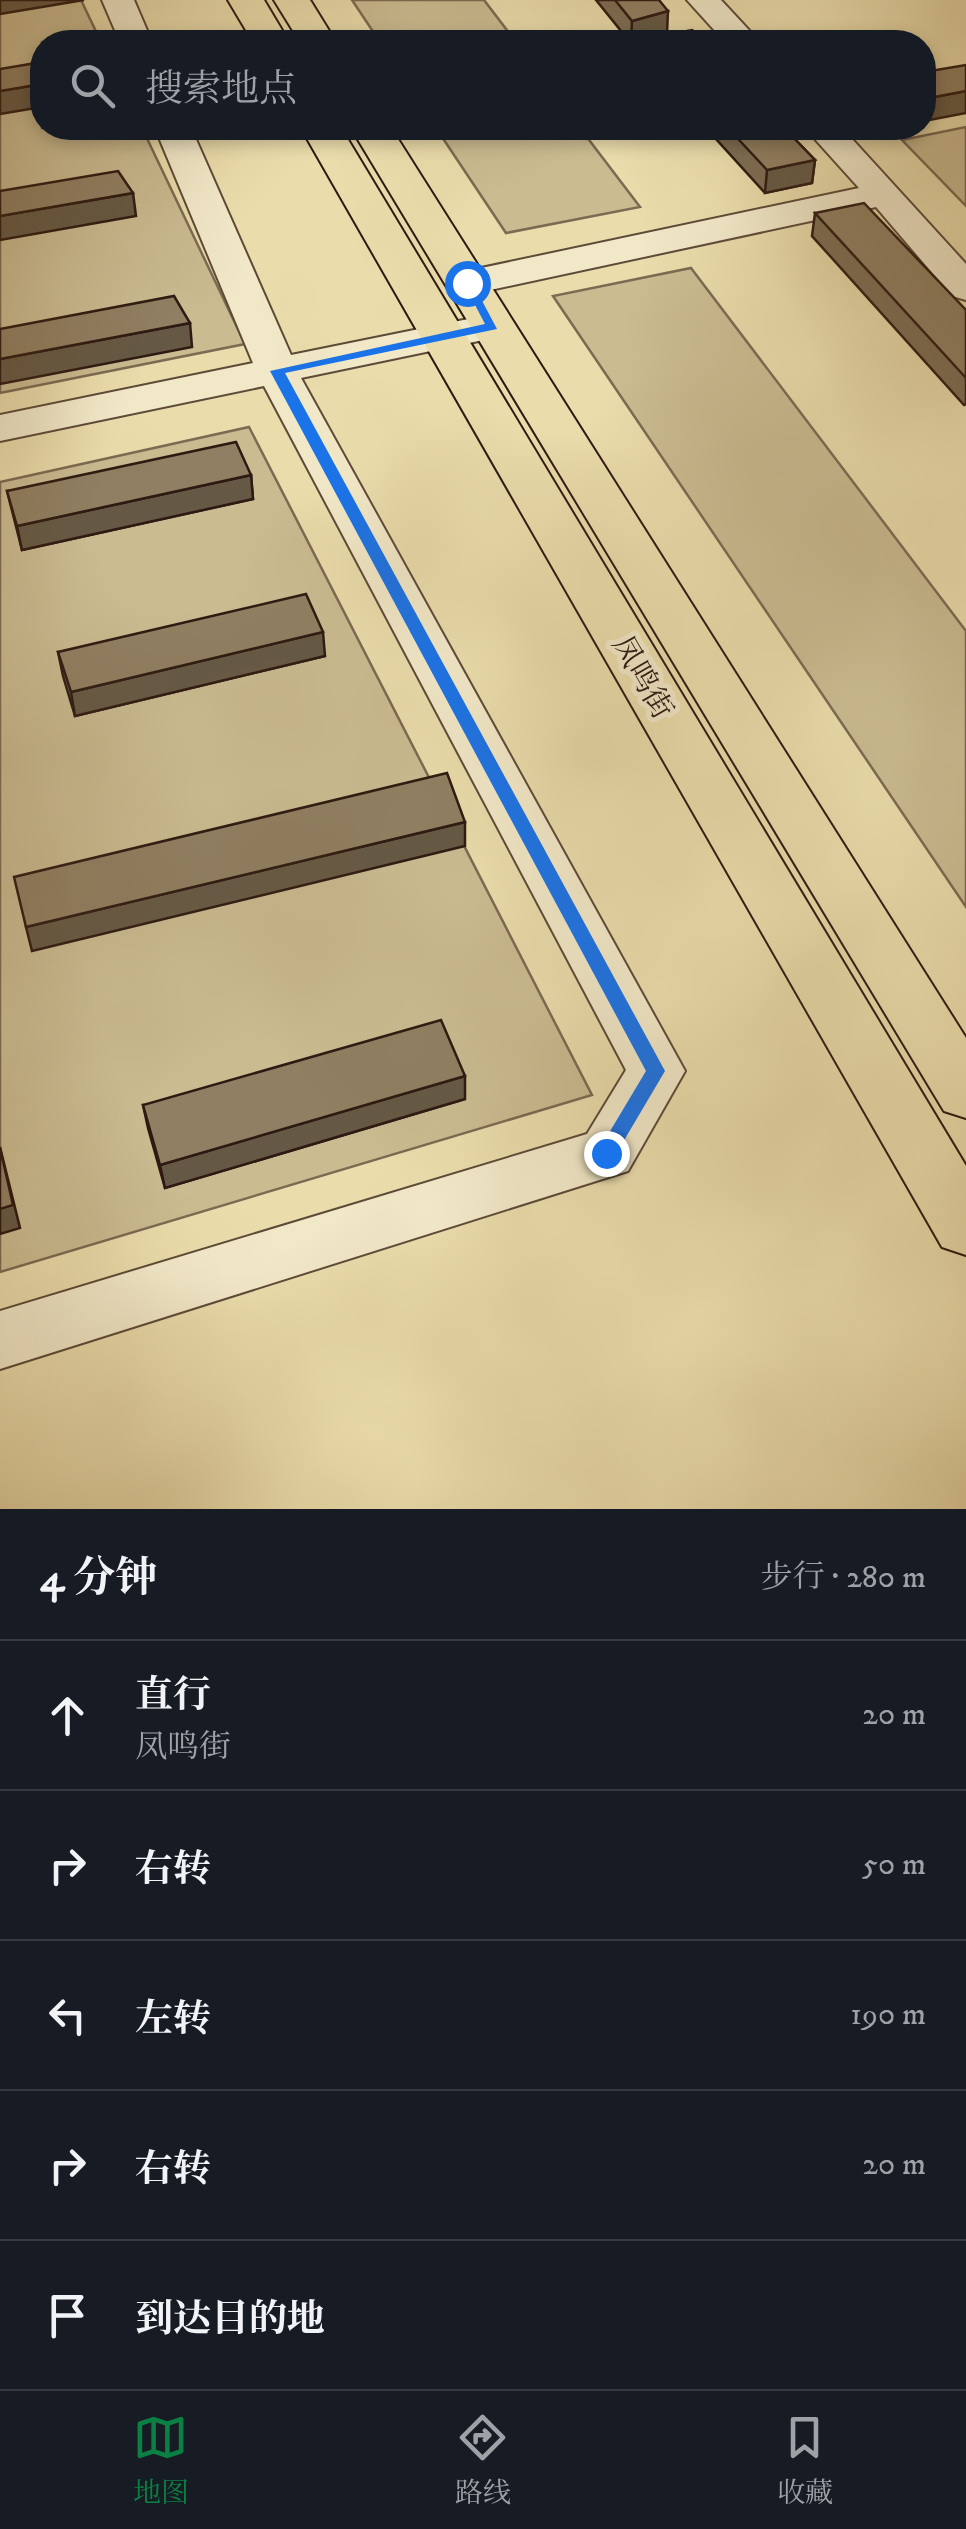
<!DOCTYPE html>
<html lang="zh">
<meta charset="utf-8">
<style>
body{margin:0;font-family:"IM FELL DW Pica","Noto Serif SC",serif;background:#242831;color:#f1f3f6}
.stop{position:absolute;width:30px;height:30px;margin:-22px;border:8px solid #1a73e8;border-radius:50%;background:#fff}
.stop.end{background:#1a73e8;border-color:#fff;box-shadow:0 2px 10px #0008}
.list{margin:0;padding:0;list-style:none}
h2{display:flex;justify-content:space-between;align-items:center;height:130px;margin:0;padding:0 40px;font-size:42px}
h2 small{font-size:32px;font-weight:400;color:#9ea1a6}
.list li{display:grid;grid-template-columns:65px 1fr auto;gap:30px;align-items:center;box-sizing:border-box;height:150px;padding:0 40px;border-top:2px solid #363941}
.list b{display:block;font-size:38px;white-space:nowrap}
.list p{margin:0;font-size:32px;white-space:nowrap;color:#9ea1a6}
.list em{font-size:32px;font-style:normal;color:#9ea1a6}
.icon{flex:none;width:55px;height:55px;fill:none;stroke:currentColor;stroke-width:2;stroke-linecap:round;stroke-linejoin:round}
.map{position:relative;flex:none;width:966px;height:1509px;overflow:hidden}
.search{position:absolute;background:#171b24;box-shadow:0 5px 15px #0003;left:30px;right:30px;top:30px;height:110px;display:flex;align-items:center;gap:25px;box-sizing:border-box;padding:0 35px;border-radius:40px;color:#9ea1a6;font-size:38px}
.sheet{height:880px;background:#171b24}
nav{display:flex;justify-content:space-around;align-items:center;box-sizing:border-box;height:140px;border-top:2px solid #363941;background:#171b24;font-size:28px;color:#9ea1a6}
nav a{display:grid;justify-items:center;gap:5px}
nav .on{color:#0b8043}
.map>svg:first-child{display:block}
</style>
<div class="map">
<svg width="966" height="1509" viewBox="0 0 966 1509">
<rect width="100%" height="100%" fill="#eadcab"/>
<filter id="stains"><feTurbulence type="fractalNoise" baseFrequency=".002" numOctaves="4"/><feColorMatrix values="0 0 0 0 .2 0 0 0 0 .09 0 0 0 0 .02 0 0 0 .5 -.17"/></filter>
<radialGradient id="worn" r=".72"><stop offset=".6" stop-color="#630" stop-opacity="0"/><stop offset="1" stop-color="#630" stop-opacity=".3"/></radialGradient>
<g fill="#cabb91" stroke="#7c6a52" stroke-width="2.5">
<polygon points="0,0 81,0 101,42 42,42 42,128 142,128 245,344 0,393"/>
<polygon points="352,0 484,0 516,42 380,42"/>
<polygon points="966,127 966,206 902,140"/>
<polygon points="436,128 580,128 640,207 506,233"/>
<polygon points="691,268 966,631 966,907 553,296"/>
<polygon points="249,427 592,1095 0,1272 0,482"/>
</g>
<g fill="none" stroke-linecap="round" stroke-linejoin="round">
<g stroke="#5d4a38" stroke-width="4">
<g id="minor">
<polygon points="102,0 134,0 152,42 120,42"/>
<polygon points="687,0 721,0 760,42 725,42"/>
<polygon points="155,128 191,128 291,355 493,314 507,317 513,326 507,335 493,338 301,378 685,1071 628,1171 0,1369 0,1311 587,1134 626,1070 264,386 0,441 0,415 253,363"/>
<polygon points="805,128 842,128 966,264 966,300 952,296 876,207 467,295 453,291 447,283 453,275 467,271 859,188"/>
</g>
</g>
<g stroke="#2e1a12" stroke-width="4">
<g id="major">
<polygon points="228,0 264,0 289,42 253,42"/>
<polygon points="274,0 310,0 336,42 300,42"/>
<polygon points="301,128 341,128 966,1166 966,1255 942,1247"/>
<polygon points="351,128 391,128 966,1038 966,1118 944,1111"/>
</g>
</g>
<use href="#minor" fill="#f1e8c8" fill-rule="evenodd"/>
<use href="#major" fill="#eadcab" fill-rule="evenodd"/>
</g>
<g fill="#7c6d54" stroke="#2e1a12" stroke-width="2.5">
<polygon points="596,0 659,0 667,33 650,38 704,42 647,42 647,38 630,42"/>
<polygon points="706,128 784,128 815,160 812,183 765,193"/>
<polygon points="815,213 966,310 966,404 964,405 812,236"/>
<polygon points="251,475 253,499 22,550 7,491"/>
<polygon points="58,652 325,656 75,716 63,676"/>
<polygon points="465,1099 165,1188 148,1128 143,1105"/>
</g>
<g fill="#655945" stroke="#2e1a12" stroke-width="2.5">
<polygon points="0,0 84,0 0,14"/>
<polygon points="668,11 667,33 631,42 632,21"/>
<polygon points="42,84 42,107 0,114 0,91"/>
<polygon points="966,91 966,113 924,121 924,99"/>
<polygon points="815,160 812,183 765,193 767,170"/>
<polygon points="133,193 136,216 0,240 0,216"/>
<polygon points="190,323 192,347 0,384 0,359"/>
<polygon points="251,475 253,499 22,550 17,526"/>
<polygon points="323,632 325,656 75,716 71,692"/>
<polygon points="465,822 465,846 32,951 26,927"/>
<polygon points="465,1076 465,1099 165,1188 160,1165"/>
<polygon points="0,1147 20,1228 0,1234"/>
</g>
<g fill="#907f62" stroke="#2e1a12" stroke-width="2.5">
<polygon points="615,0 659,0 668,11 632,21"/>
<polygon points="692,30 704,42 651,42 647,38"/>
<polygon points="42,62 42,84 0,91 0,69"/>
<polygon points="966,65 966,91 924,99 924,72"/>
<polygon points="728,128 784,128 815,160 767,170"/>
<polygon points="118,171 133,193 0,216 0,191"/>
<polygon points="864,203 966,310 966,378 815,213"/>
<polygon points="174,296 190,323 0,359 0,329"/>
<polygon points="236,442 251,475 17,526 7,491"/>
<polygon points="306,594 323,632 71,692 58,652"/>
<polygon points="447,773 465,822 26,927 14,877"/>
<polygon points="441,1020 465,1076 160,1165 143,1105"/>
<polygon points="0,1148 13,1205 0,1209"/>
</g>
<polygon fill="#1a73e8" points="462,280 471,280 497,329 285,373 665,1071 613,1159 606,1161 597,1153 646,1071 270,371 485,324"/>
<g text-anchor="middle" stroke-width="10" stroke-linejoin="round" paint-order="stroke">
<g font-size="30" fill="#2e1a12" stroke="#f1e8c8">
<text transform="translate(643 677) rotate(60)" y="10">凤鸣街</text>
</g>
</g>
<rect width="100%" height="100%" filter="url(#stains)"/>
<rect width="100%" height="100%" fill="url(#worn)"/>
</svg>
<div class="stop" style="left:467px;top:283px"></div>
<div class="stop end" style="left:606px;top:1153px"></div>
<div class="search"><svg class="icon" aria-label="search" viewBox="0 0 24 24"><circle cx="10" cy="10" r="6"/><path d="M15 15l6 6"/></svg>搜索地点</div>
</div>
<section class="sheet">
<h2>4 分钟<small>步行 · 280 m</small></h2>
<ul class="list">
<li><svg class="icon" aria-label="ahead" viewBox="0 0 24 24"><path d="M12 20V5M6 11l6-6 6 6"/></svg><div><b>直行</b><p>凤鸣街</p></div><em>20 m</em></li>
<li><svg class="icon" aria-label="right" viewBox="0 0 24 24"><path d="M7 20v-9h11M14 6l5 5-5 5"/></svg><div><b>右转</b></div><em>50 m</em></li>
<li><svg class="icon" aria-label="left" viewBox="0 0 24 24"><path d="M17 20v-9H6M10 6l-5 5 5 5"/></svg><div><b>左转</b></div><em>190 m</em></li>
<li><svg class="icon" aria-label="right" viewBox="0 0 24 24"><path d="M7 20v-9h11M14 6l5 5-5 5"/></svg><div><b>右转</b></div><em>20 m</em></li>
<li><svg class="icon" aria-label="arrive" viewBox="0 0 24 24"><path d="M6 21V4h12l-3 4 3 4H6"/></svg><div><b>到达目的地</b></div></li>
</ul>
</section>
<nav>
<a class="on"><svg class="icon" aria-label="map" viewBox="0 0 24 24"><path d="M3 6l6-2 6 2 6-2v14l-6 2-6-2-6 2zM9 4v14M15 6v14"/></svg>地图</a>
<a><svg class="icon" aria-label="directions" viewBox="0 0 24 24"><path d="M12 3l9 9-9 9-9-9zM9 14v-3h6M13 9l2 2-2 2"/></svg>路线</a>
<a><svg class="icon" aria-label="saved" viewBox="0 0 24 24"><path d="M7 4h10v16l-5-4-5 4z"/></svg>收藏</a>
</nav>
